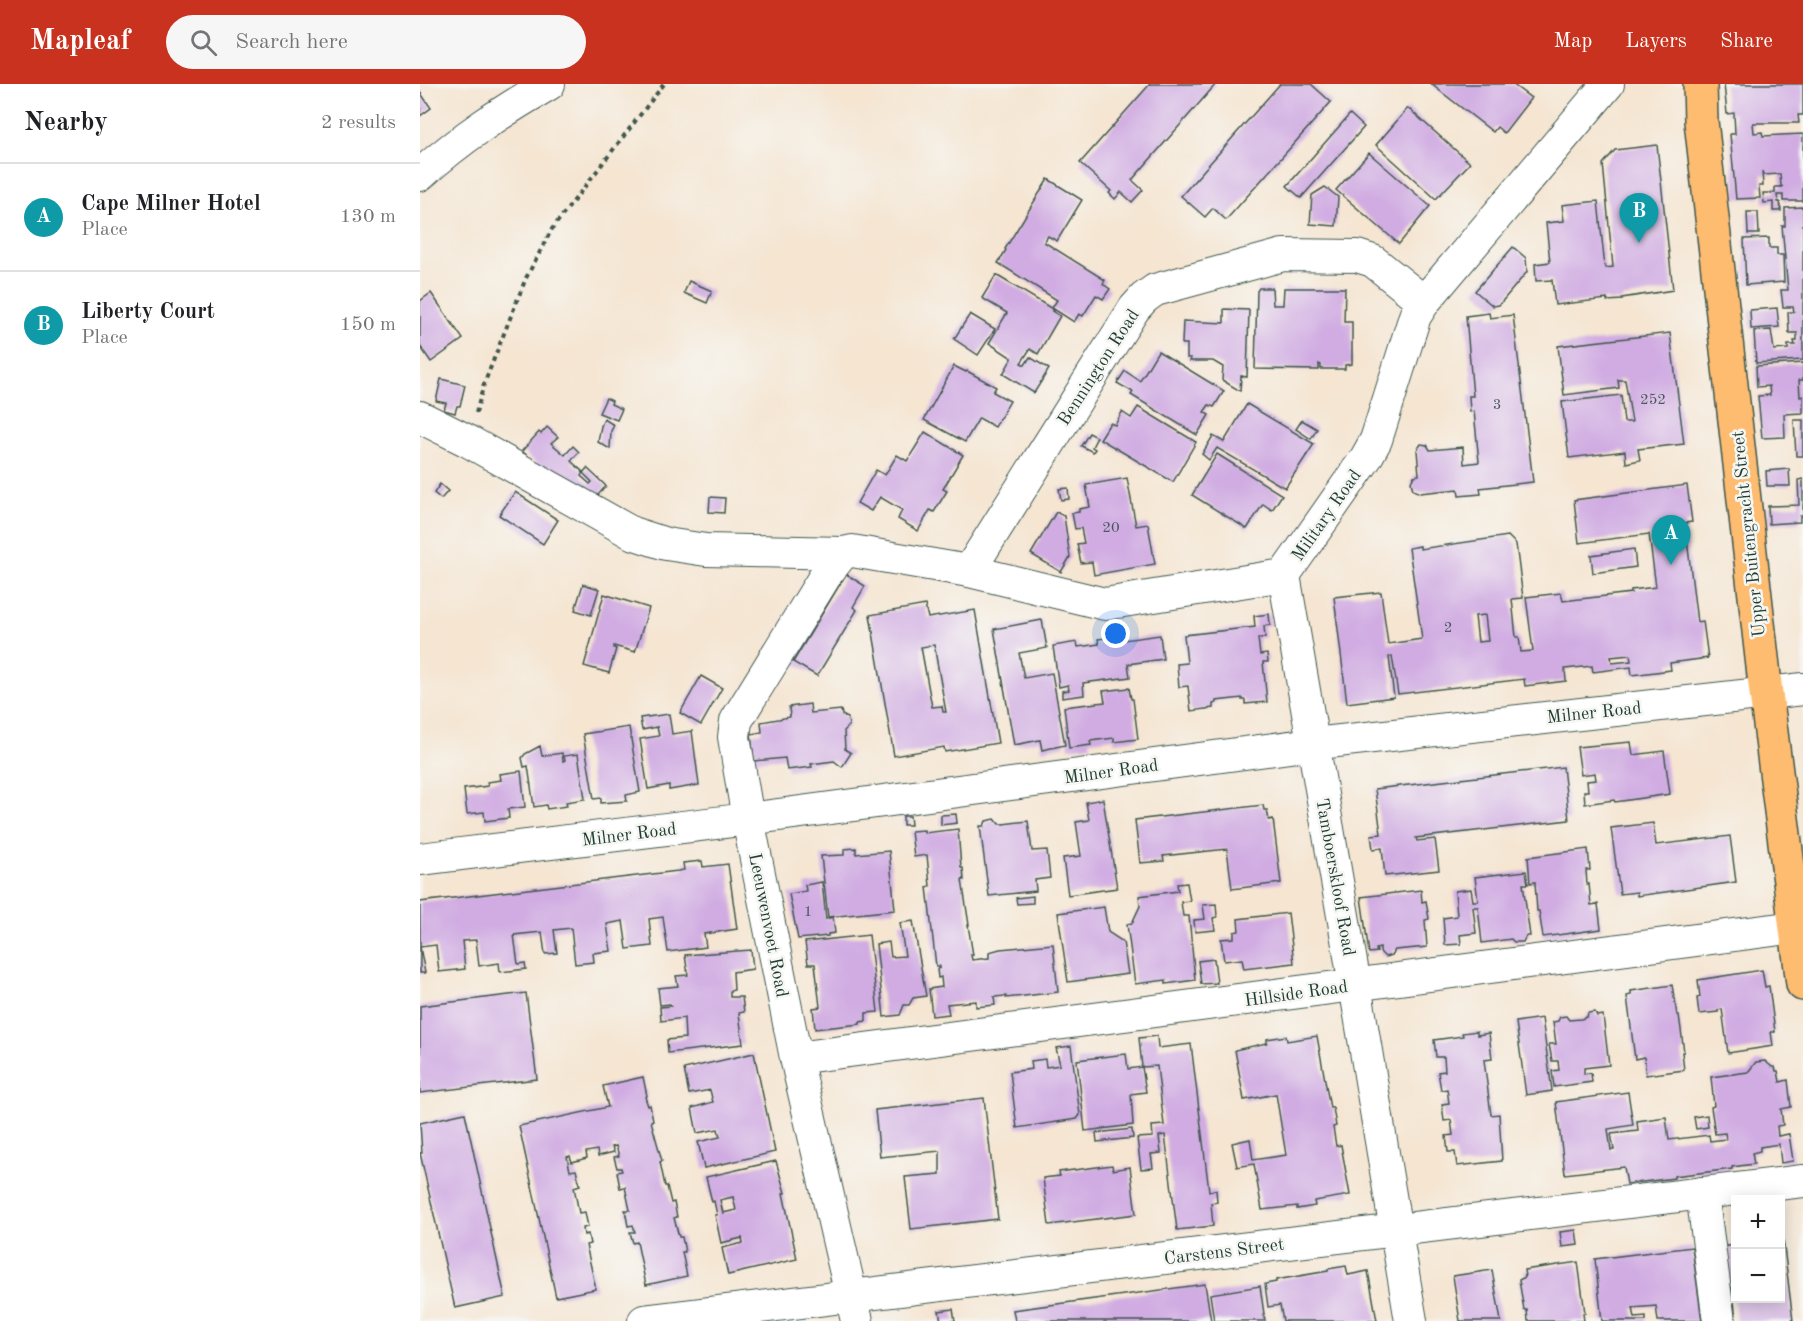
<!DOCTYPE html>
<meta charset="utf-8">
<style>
body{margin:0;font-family:"Old Standard TT",serif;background:#f6f6f6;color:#202124}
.controls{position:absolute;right:18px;bottom:18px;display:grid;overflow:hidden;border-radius:0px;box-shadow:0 3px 15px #0003}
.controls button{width:54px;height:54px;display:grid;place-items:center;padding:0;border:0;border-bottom:2px solid #e0e0e0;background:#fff;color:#202124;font:30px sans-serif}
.you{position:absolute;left:696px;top:550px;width:21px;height:21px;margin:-15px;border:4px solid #fff;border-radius:50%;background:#1a73e8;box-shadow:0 0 0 9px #1a73e833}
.badge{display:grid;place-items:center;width:39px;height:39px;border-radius:50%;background:#c8321e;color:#fff;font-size:20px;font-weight:700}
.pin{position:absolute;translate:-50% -50px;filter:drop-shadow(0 2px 3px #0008)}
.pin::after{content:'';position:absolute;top:32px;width:21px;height:18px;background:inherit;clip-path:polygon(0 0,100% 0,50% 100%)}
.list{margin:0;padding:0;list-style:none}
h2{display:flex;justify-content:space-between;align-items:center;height:78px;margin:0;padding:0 24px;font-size:26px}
h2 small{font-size:20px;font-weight:400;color:#757577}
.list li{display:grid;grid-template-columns:39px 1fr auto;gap:18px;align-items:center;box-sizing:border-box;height:108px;padding:0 24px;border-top:2px solid #e0e0e0}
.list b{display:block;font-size:22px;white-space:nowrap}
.list p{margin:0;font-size:20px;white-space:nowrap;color:#757577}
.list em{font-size:20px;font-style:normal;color:#757577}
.icon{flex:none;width:33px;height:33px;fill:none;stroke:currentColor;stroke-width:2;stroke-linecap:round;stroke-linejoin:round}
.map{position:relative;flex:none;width:1383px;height:1237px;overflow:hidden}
header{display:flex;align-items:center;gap:36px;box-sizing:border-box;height:84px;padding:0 30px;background:#c8321e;color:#fff}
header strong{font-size:28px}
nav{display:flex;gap:33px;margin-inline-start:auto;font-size:21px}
.search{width:420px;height:54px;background:#f6f6f6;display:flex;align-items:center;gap:15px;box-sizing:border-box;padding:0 21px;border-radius:33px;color:#757577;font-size:22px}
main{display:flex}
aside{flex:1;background:#fff}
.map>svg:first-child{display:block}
</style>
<header>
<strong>Mapleaf</strong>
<div class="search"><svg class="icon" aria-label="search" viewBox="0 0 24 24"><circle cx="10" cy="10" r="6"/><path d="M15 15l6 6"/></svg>Search here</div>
<nav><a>Map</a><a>Layers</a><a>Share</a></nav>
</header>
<main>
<aside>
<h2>Nearby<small>2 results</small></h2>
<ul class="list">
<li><span class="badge" style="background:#0f9aa8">A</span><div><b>Cape Milner Hotel</b><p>Place</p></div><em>130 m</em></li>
<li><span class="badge" style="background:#0f9aa8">B</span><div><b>Liberty Court</b><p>Place</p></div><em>150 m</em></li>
</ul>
</aside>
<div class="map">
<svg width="1383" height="1237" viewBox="0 0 1383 1237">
<rect width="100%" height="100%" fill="#f6f6f2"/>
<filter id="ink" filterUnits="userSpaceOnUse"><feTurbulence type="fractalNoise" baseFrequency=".0167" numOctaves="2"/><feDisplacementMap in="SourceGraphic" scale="12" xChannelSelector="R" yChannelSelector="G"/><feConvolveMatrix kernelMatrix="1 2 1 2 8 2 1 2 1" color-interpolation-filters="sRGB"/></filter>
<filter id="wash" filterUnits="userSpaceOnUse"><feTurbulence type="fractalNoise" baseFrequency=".008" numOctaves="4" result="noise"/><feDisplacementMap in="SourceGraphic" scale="24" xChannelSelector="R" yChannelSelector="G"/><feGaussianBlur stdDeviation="1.35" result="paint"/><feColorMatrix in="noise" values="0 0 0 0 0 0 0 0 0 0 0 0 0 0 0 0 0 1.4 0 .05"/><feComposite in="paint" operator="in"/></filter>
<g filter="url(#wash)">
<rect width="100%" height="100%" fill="#f5e5d1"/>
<g id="blocks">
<g fill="#d0ace2" fill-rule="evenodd">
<polygon points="730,0 796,0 712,96 723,106 712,118 701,108 695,115 689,109 691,107 660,79"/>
<polygon points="860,0 891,0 911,18 806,136 793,124 785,133 761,112"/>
<polygon points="1011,0 1092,0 1111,14 1084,49 1077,43 1073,48"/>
<polygon points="1304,0 1383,0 1383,31 1378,31 1379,39 1333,39 1334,49 1342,48 1343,52 1383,50 1383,117 1363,117 1363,111 1357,111 1358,118 1360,118 1361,127 1353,127 1353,118 1344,119 1343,109 1355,109 1355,103 1363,103 1361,102 1360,90 1343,91 1342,87 1343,102 1339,102 1340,114 1316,115 1310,50 1315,50 1314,29 1307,30"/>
<polygon points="0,8 11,24 0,32"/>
<polygon points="988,24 1050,79 1016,115 956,61"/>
<polygon points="930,30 944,43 881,114 867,102"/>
<polygon points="1237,61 1253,206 1202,214 1202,216 1187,217 1187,215 1135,221 1132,196 1116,197 1115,180 1130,178 1126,139 1144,137 1142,121 1178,117 1185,184 1193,183 1183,80 1195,66"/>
<polygon points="949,69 1010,122 979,160 916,106"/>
<polygon points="628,95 662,116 637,157 628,152 624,158 685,196 683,200 690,205 683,215 676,211 663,232 659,230 654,238 632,224 637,216 578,179 586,166 585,165"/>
<polygon points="905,103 918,113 916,142 890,140 892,111"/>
<polygon points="1383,123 1383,276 1336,279 1334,247 1351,246 1354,266 1368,265 1368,261 1375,261 1374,257 1377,257 1377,249 1369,249 1368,228 1374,228 1373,223 1363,223 1361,206 1368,206 1362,142 1365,142 1365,124"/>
<polygon points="1327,128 1338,128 1339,150 1328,150"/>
<polygon points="1349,154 1349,164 1357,164 1357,171 1363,171 1364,198 1326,201 1324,155"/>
<polygon points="1093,163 1106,174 1107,188 1079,221 1073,222 1055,207"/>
<polygon points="576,191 634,226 632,227 640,232 618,270 610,265 601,279 605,281 610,273 629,285 614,309 583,290 592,274 569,259 587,229 562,214"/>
<polygon points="269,197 292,207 287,219 264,209"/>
<polygon points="839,204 852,204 853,221 863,221 864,204 925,204 924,238 932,238 932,280 925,281 925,285 901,285 901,281 899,280 899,286 835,285 837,207"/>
<polygon points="11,209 43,255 11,278 0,262 0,217"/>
<polygon points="1357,224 1359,243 1331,245 1330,226"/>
<polygon points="804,225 829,226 827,293 821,292 820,307 802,296 803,283 793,277 770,277 771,274 767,274 767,260 762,260 763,237 804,239"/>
<polygon points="1069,229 1070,234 1093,231 1113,398 1060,404 1061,410 1039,412 1038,405 1000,409 993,406 991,398 994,392 999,391 997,366 1001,360 1007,361 1010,366 1043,363 1044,380 1059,378 1054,327 1050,328 1049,312 1053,312 1046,232"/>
<polygon points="550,230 575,245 558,271 534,255"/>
<polygon points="1250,249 1264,360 1218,365 1220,376 1206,379 1205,367 1149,374 1142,318 1201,311 1204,338 1212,338 1205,296 1198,296 1199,304 1144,311 1138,262"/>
<polygon points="738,267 804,307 794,323 789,321 784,328 789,331 777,351 711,311 713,308 697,299 705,287 720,297"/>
<polygon points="1383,279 1383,296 1379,296 1380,313 1383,312 1383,329 1364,330 1365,353 1342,354 1338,312 1350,311 1349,302 1337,303 1336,282"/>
<polygon points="534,282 546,288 547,287 576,303 573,308 590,317 575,343 559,334 545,358 504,336"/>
<polygon points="21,295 45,301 40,322 37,322 35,329 24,326 26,319 16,317"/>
<polygon points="186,314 192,317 191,320 202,325 197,336 179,329"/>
<polygon points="827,320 894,360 865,404 797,364 789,376 782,370 793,352 804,358"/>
<polygon points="718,323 776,358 753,398 680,355 690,339 695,341 702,328 711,334"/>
<polygon points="184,335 194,341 191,347 190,365 178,358 181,342"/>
<polygon points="882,336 897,345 891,355 876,345"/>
<polygon points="1374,336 1383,336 1383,372 1376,372"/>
<polygon points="127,343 138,353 131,359 145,371 153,362 159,368 151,377 163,388 161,392 170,400 172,398 163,389 167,384 186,402 170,420 147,407 102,367 119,348 121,350"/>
<polygon points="505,348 543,371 523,405 527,407 514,428 510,426 498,447 478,435 482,426 460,413 451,427 437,419 456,386 465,391 477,371 487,377"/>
<polygon points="669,349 677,353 672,363 675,365 673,368 661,362"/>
<polygon points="797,370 862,411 852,426 843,420 827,445 772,411"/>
<polygon points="1369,385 1370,402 1347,402 1346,387"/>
<polygon points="707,394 716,442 728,440 735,480 674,491 672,478 661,479 657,460 664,459 661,444 655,445 652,429 659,428 659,425 670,423 666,401"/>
<polygon points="1383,395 1383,432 1380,432 1380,438 1349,440 1348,422 1379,421 1378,396"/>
<polygon points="20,400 28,407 21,415 14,409"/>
<path d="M1267,401L1272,438L1265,439L1277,538L1283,537L1288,574L1250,579L1251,586L1212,591L1211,583L1173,588L1172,582L1145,585L1146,597L1105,602L1104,595L978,610L972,572L969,573L974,613L927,619L914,513L961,508L968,560L1002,555L989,464L1000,462V465L1088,452L1096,460L1103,514L1092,515L1096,553H1099L1101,568L1113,567L1106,513L1141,509L1143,517L1211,509V506L1236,503L1229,450L1159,459L1154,416ZM1065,531L1068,557L1058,558L1055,532ZM1210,571L1211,577L1192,579L1191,573Z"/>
<polygon points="648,404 649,415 641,416 639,405"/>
<polygon points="95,408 138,436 123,460 79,431"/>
<polygon points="290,413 305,414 304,429 289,428"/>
<polygon points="636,428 644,432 650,473 641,488 611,470"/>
<polygon points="1214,465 1216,483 1173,489 1171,471"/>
<polygon points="426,490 445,502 433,523 437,526 397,592 373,578"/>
<polygon points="163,500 179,505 171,531 155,526"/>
<polygon points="184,510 229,524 215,568 194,562 194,564 196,565 189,589 164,582"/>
<path d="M505,521L508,534L555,526L578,659L525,668L524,663L474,672L450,531ZM514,561L526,628H523L522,622L512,623L501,563Z"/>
<polygon points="849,530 850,541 844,542 845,554 838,554 840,571 847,570 848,578 843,578 847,618 825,620 825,616 822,616 822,614 796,617 796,619 793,620 793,624 771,627 768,602 759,603 757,580 767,579 764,551 835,543 834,532"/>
<polygon points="622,536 627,564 599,569 604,594 632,589 645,661 622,666 620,656 594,661 574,545"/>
<polygon points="740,551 743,575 708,580 710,593 663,599 664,611 642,614 642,607 649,606 648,601 639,603 633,562 657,558 658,563 679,560 678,555 704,552 704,556"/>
<polygon points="281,592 302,604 281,641 260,629"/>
<polygon points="709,604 711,615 713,615 718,655 694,658 694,654 670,657 671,661 649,664 644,623 685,618 683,607"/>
<polygon points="390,620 391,629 421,626 422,631 428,634 429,642 424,647 425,665 431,669 422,683 414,677 391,680 392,683 367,686 365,674 334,677 331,650 342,648 341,638 370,633 369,623"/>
<polygon points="249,630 252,650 272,647 279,701 249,706 249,701 228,705 220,655 239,652 237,643 222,646 220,634"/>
<polygon points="209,643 220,708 206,711 207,717 181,719 181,714 174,715 163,650"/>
<polygon points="1211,658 1213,671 1244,667 1250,710 1195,718 1194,716 1165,720 1164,707 1168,707 1167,697 1176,696 1175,689 1161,691 1157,663"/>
<polygon points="120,662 122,672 142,669 143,677 145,676 144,672 158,670 165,715 146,718 147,722 127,725 126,721 114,723 108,682 104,683 102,674 105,670"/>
<polygon points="1143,683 1149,736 996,754 997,757 1015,755 1019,786 965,792 962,764 953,765 951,751 961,750 955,705"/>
<polygon points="101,687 105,723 88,725 89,734 65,737 64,728 47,730 44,705 68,702 67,698 81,696 80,690"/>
<polygon points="683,715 697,804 648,811 643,774 661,772 656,738 669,736 666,718"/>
<polygon points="843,721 844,726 847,726 849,736 853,735 861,799 812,805 807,765 743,772 744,777 720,779 715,736"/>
<polygon points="536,730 537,739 521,741 521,731"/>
<polygon points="483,732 490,732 491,741 483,741"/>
<polygon points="575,735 579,740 583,740 608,737 612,767 627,766 630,794 615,796 616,807 569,812 560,742 564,742 566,737"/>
<polygon points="1233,739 1236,761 1310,752 1316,798 1217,812 1217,808 1200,810 1191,744"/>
<polygon points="538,745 541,784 543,784 544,796 542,796 549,841 548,841 553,871 551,871 552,876 569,874 569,868 580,865 633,860 638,908 586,914 586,912 574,913 575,921 556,923 556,917 527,920 529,930 512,932 509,905 522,903 521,893 518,894 517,885 520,884 520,882 516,882 507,803 510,802 507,771 494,773 491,747 504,746 504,749"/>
<polygon points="436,764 436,770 469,767 475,826 408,833 401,772 424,771 424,765"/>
<polygon points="1168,765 1170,786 1166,786 1167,801 1169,800 1171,821 1178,820 1181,845 1123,853 1119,827 1117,827 1115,798 1110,799 1108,773"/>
<polygon points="282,777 283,783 308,780 317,845 284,850 286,863 248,868 243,833 229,835 232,862 207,865 203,837 187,840 191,867 173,869 174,878 155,880 151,844 134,846 137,869 125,870 122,848 94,851 98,880 105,879 106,885 80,888 79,879 59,882 56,856 42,857 45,885 19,888 16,861 0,863 0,818 258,787 264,786 263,779"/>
<polygon points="1106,787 1108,800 1103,800 1110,852 1106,852 1103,858 1094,858 1091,855 1062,859 1058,823 1053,823 1056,849 1040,851 1041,860 1025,861 1023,834 1037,832 1035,807 1051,805 1053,817 1058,817 1055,793"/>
<polygon points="402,798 406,835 413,833 415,849 408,850 408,852 378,855 369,810 386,807 385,801"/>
<polygon points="767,799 770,817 761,818 763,832 769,832 775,896 746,900 746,896 715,900 707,840 712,839 720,822 719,812 758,807 757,800"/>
<polygon points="1001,806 1002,818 1006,817 1009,835 1005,836 1007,863 975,866 972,871 965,873 960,868 960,864 956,865 957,868 949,869 941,813"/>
<polygon points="613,812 613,819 597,820 596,814"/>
<polygon points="796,820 797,833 793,834 795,846 775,848 774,836 785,835 783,821"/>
<polygon points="684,823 688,848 703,858 708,890 648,898 638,829"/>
<polygon points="868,829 874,879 824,885 822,875 804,877 801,855 814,854 814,848 819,847 818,835"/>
<polygon points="493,837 506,912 493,914 489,921 484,921 480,931 464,933 456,860 469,858 471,873 485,872 480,839"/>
<polygon points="449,851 458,928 446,929 446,937 440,938 440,940 395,945 393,924 400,923 395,880 388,880 385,858"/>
<polygon points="0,863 5,889 0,889"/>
<polygon points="331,866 333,885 313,888 314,906 310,907 310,913 322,913 324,928 319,929 323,960 248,969 247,956 265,954 264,934 241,937 240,923 251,922 250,920 240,921 238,904 258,902 256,892 268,891 265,871"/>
<polygon points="794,875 797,899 781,900 778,877"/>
<polygon points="1342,886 1345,903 1349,902 1355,948 1351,948 1353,962 1308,969 1302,925 1298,926 1298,928 1279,930 1277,914 1280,913 1278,896"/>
<polygon points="1252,901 1257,931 1259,931 1264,968 1262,968 1264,986 1226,991 1224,973 1215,975 1207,912 1211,911 1211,907"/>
<polygon points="106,909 117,995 0,1009 0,922"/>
<polygon points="1175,928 1177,932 1183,931 1189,981 1164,984 1164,990 1171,989 1172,998 1134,1003 1132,987 1139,986 1138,977 1132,977 1129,960 1136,960 1133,938 1138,937 1140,933 1146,932 1149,936 1161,935 1167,933 1168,929"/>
<polygon points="1122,934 1132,1007 1106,1011 1096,938"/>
<polygon points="1057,947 1057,951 1069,949 1072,975 1064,976 1071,1031 1079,1030 1082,1077 1037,1082 1035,1068 1028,1068 1026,1052 1033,1051 1031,1036 1024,1037 1022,1020 1029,1019 1027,1005 1021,1006 1018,988 1025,987 1024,973 1016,973 1014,956 1043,952 1042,949"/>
<polygon points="737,952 738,964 771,960 789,1107 796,1106 797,1118 791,1119 793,1142 757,1146 745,1051 739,1052 741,1069 731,1070 733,1084 721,1085 717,1054 733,1053 732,1042 744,1041 737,982 722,983 719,954"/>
<polygon points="866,952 867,957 897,952 910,1024 913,1024 916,1042 913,1043 916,1062 921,1061 930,1111 894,1117 895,1122 877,1125 877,1122 842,1126 834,1080 817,1083 812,1059 830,1055 833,1076 866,1071 856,1010 824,1016 815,966 847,959 847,955"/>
<polygon points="651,962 660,1031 657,1035 597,1044 590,988 612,985 611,977 625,975 626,983 640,981 636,964"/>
<polygon points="334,969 355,1068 284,1084 278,1058 300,1053 298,1045 277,1049 272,1024 293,1018 290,1006 269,1010 264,985"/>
<polygon points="706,970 708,985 722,983 726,1008 711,1010 713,1041 665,1047 657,976"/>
<polygon points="1345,977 1352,983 1355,983 1356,987 1358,987 1360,998 1368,996 1371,1023 1361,1025 1363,1041 1357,1042 1358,1052 1369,1050 1373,1077 1361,1079 1359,1060 1340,1063 1340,1067 1332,1069 1334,1080 1312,1083 1312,1085 1254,1092 1254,1094 1207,1100 1204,1083 1145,1090 1136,1018 1208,1008 1213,1041 1188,1045 1191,1066 1194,1066 1191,1050 1218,1047 1217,1037 1246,1033 1249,1056 1289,1051 1290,1057 1306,1055 1305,1049 1295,1050 1291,1023 1294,1022 1291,993 1328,988 1336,978"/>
<polygon points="223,993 227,1012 225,1013 228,1022 230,1021 233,1036 231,1037 242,1077 240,1078 245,1102 247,1102 251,1119 254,1118 257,1133 254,1134 259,1153 262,1153 265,1168 262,1168 267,1192 226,1201 217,1158 213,1159 210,1148 215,1148 213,1141 208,1142 205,1126 210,1126 205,1103 200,1104 197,1088 202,1087 201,1084 197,1084 194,1073 199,1072 196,1062 192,1063 194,1068 178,1072 177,1066 166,1068 167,1074 152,1078 150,1072 147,1073 150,1087 156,1086 160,1101 154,1103 159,1129 165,1128 168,1143 163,1144 164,1151 168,1150 170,1160 166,1161 176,1205 136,1213 99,1042 188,1023 183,1002"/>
<polygon points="564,1014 578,1135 491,1145 485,1093 520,1090 520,1067 460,1073 455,1026"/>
<polygon points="45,1029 85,1213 35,1224 0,1069 2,1069 0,1039"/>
<polygon points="1287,1031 1288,1043 1276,1045 1274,1033"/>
<polygon points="712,1045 713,1054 677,1058 676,1049"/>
<path d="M356,1077L365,1109H363L377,1175L308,1191L302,1164L323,1159L322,1154L301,1159L295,1131H297L294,1117L292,1118L286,1093ZM313,1113L316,1126L303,1129L300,1116Z"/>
<polygon points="692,1081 693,1086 710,1083 716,1130 629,1141 623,1094 640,1092 639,1088"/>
<polygon points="1156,1146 1158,1161 1142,1163 1140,1148"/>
<polygon points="1360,1155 1363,1155 1373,1237 1316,1237 1313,1205 1307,1199 1297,1163 1316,1161 1316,1214 1360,1214"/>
<polygon points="1272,1163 1282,1237 1238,1237 1236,1222 1213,1224 1215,1234 1226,1233 1226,1237 1182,1237 1175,1175"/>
<polygon points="1158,1178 1165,1229 1163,1229 1164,1237 1108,1237 1107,1226 1104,1226 1099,1196 1105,1193 1104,1186"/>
<polygon points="926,1182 928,1191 948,1187 957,1237 863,1237 860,1221 848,1223 845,1200 856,1198 856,1196 908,1187 908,1185"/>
<polygon points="1072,1186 1081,1237 1040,1237 1033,1192"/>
<polygon points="785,1200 791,1237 595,1237 593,1226"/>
<polygon points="840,1202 845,1237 794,1237 790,1210"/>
<polygon points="533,1225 535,1237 521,1237 519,1227"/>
</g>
</g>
</g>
<g filter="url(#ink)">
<use href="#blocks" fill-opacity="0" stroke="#3f564c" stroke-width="1.5"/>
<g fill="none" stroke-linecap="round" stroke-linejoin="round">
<g stroke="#3f564c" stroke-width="34">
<g id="minor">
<path d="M0,91C41,54 81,28 129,0"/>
<polyline points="0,333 48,357 212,449 246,460 286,466 423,469 432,467 549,487 685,520 864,491 946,374 956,356 995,232 1004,218 1188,0"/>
<polyline points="423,469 407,489 316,637 314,653 328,735 376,974 437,1237"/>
<polyline points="549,487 714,225 724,214 735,206 863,171 937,172 953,177 1004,218"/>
<polyline points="864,491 935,901 991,1237"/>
<polyline points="0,775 328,735 892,660 1383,605"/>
<polyline points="376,974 1375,843"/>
<polyline points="1282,1109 1299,1237"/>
<polyline points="224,1237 1383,1097"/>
</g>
</g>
<g stroke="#3f564c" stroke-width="36">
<polyline id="major" points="1280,0 1281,37 1346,609 1383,900"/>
</g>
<polyline stroke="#3f564c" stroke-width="4" stroke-dasharray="4.5 4.5" stroke-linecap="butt" points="56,329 64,300 106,194 132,145 244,0"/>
<use href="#minor" stroke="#fff" stroke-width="32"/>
<use href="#major" stroke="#fdbc70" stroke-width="33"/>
</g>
</g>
<g text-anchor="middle" stroke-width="5" stroke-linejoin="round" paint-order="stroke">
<g font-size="15" fill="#4b5960">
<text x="1233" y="320">252</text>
<text x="1077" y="325">3</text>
<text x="691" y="448">20</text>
<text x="1028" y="548">2</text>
<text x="388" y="832">1</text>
</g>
<g font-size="18" fill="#1f3d34" stroke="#f6f6f2">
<text transform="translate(678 283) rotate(-57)" y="6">Bennington Road</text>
<text transform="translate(906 431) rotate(-55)" y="6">Military Road</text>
<text transform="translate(1328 450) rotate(-96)" y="6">Upper Buitengracht Street</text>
<text transform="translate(1174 628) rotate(-6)" y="6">Milner Road</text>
<text transform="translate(691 687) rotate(-8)" y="6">Milner Road</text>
<text transform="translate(209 750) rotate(-7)" y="6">Milner Road</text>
<text transform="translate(916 793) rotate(80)" y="6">Tamboerskloof Road</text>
<text transform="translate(349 841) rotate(79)" y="6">Leeuwenvoet Road</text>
<text transform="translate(876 909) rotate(-8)" y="6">Hillside Road</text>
<text transform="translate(804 1167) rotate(-7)" y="6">Carstens Street</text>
</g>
</g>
</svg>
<div class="controls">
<button>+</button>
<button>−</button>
</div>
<div class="you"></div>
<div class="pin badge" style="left:1251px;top:481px;background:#0f9aa8">A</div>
<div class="pin badge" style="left:1219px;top:159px;background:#0f9aa8">B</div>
</div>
</main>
